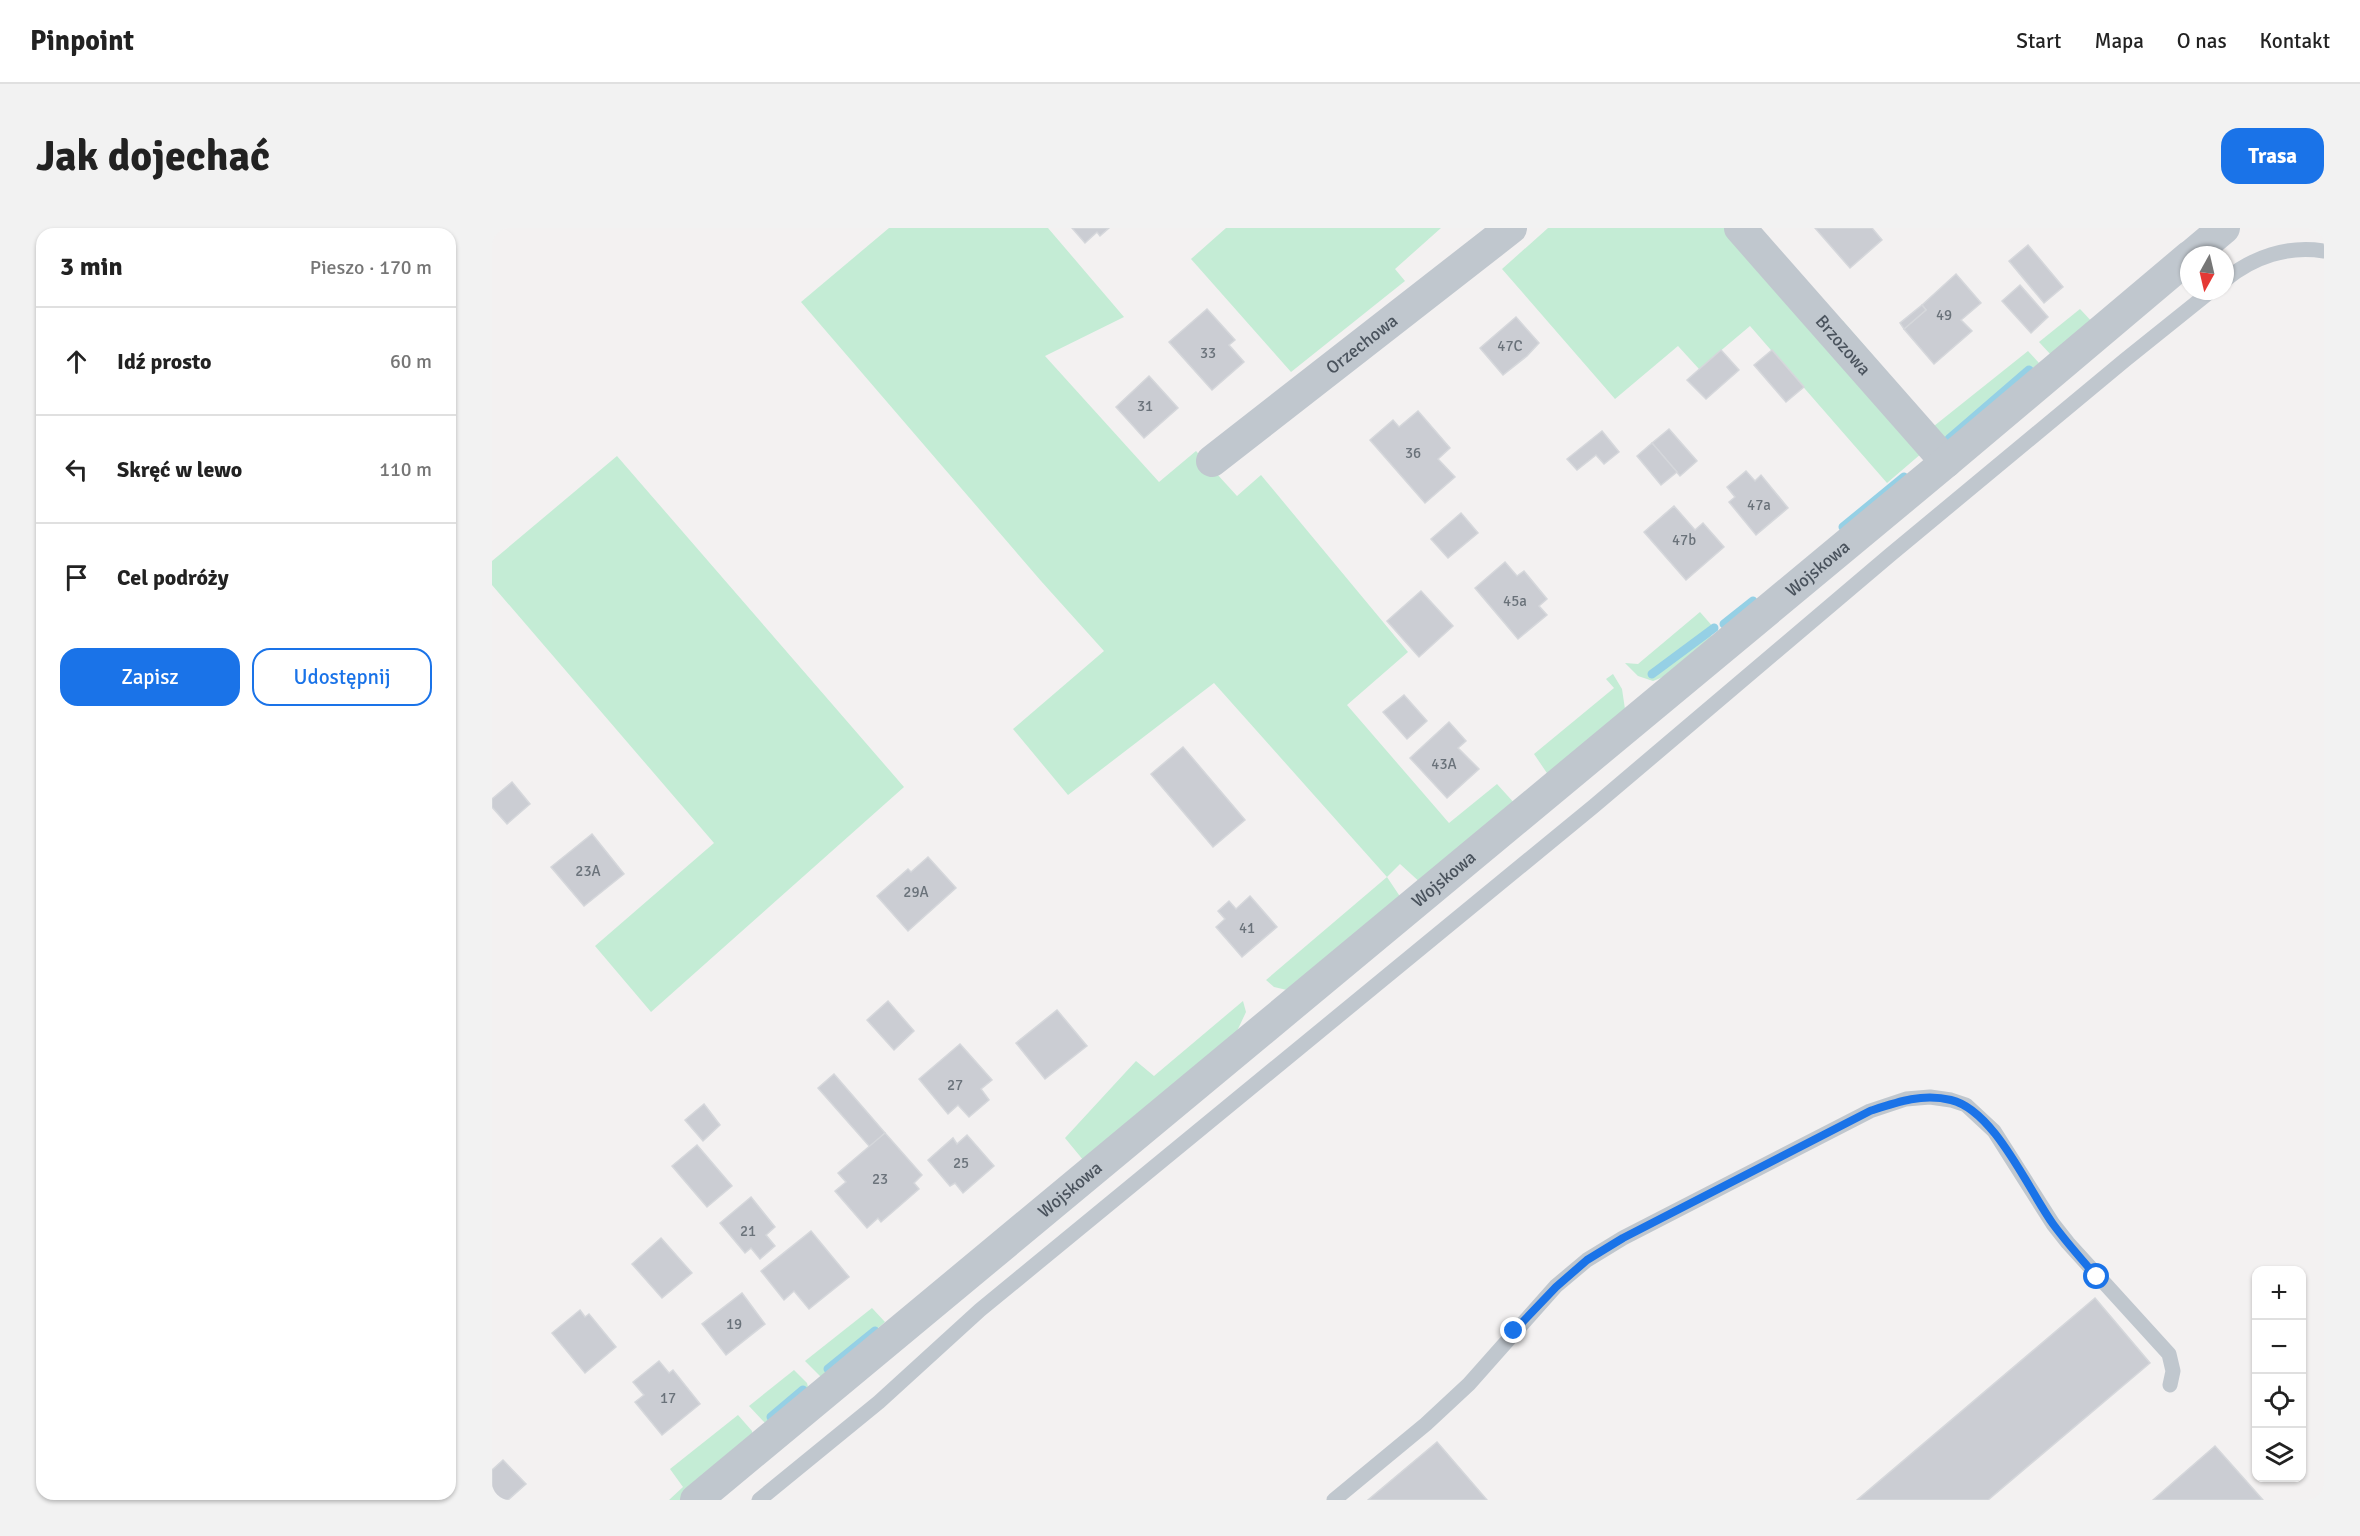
<!DOCTYPE html>
<html lang="pl">
<meta charset="utf-8">
<style>
body{margin:0;font-family:Signika,sans-serif;background:#f2f2f2;color:#222}
.controls{position:absolute;right:18px;bottom:18px;display:grid;overflow:hidden;border-radius:12px;box-shadow:0 2px 4px #0004}
.controls button{width:54px;height:54px;display:grid;place-items:center;padding:0;border:0;border-bottom:2px solid #e0e0e0;background:#fff;color:#222;font:30px sans-serif}
.compass{position:absolute;left:1688px;top:18px;width:54px;height:54px;border-radius:50%;background:#fff;box-shadow:0 2px 4px #0004;rotate:188deg}
.stop{position:absolute;width:18px;height:18px;margin:-14px;border:4px solid #1a73e8;border-radius:50%;background:#fff}
.stop.end{background:#1a73e8;border-color:#fff;box-shadow:0 2px 6px #0008}
.list{margin:0;padding:0;list-style:none}
h2{display:flex;justify-content:space-between;align-items:center;height:78px;margin:0;padding:0 24px;font-size:26px}
h2 small{font-size:20px;font-weight:400;color:#767676}
.list li{display:grid;grid-template-columns:39px 1fr auto;gap:18px;align-items:center;box-sizing:border-box;height:108px;padding:0 24px;border-top:2px solid #e0e0e0}
.list b{display:block;font-size:22px;white-space:nowrap}
.list em{font-size:20px;font-style:normal;color:#767676}
.actions{display:flex;gap:12px;padding:18px 24px}
.actions a{flex:1;padding:14px 0;border:2px solid #1a73e8;border-radius:18px;text-align:center;font-size:21px;color:#1a73e8}
.actions .main{background:#1a73e8;color:#fff}
.icon{flex:none;width:33px;height:33px;fill:none;stroke:currentColor;stroke-width:2;stroke-linecap:round;stroke-linejoin:round}
.map{position:relative;flex:none;width:1832px;height:1272px;overflow:hidden;border-radius:18px}
header{display:flex;align-items:center;gap:36px;box-sizing:border-box;height:84px;padding:0 30px;background:#fff;border-bottom:2px solid #e0e0e0}
header strong{font-size:28px}
nav{display:flex;gap:33px;margin-inline-start:auto;font-size:21px}
.intro{display:flex;align-items:center;justify-content:space-between;box-sizing:border-box;height:144px;padding:0 36px}
h1{margin:0;font-size:42px}
.button{padding:15px 27px;border-radius:18px;background:#1a73e8;color:#fff;font-size:21px;font-weight:700}
main{display:flex;gap:36px;padding:0 36px}
aside{flex:1;background:#fff;border-radius:18px;box-shadow:0 2px 4px #0004}
.map>svg:first-child{display:block}
</style>
<header>
<strong>Pinpoint</strong>
<nav><a>Start</a><a>Mapa</a><a>O nas</a><a>Kontakt</a></nav>
</header>
<div class="intro"><h1>Jak dojechać</h1><a class="button">Trasa</a></div>
<main>
<aside>
<h2>3 min<small>Pieszo · 170 m</small></h2>
<ul class="list">
<li><svg class="icon" aria-label="ahead" viewBox="0 0 24 24"><path d="M12 20V5M6 11l6-6 6 6"/></svg><div><b>Idź prosto</b></div><em>60 m</em></li>
<li><svg class="icon" aria-label="left" viewBox="0 0 24 24"><path d="M17 20v-9H6M10 6l-5 5 5 5"/></svg><div><b>Skręć w lewo</b></div><em>110 m</em></li>
<li><svg class="icon" aria-label="arrive" viewBox="0 0 24 24"><path d="M6 21V4h12l-3 4 3 4H6"/></svg><div><b>Cel podróży</b></div></li>
</ul>
<div class="actions"><a class="main">Zapisz</a><a>Udostępnij</a></div>
</aside>
<div class="map">
<svg width="1832" height="1272" viewBox="0 0 1832 1272">
<rect width="100%" height="100%" fill="#f3f1f1"/>
<g fill="#c4ecd5">
<polygon points="397,0 556,0 632,89 553,128 667,254 704,223 745,268 769,247 916,424 855,477 957,595 1005,556 1024,577 931,657 908,636 895,649 911,673 795,762 782,759 774,752 895,649 722,455 576,567 521,501 612,423 549,353 309,74"/>
<polygon points="734,0 949,0 903,41 913,53 799,144 699,31"/>
<polygon points="1056,0 1238,0 1430,225 1395,255 1258,98 1207,141 1186,118 1123,171 1010,41"/>
<polygon points="1588,81 1602,96 1560,128 1547,114"/>
<polygon points="1351,93 1442,198 1536,123 1547,135 1453,215 1348,96"/>
<polygon points="125,228 412,559 159,784 103,718 222,615 0,357 0,333"/>
<polygon points="1208,384 1222,400 1219,409 1171,449 1161,453 1146,448 1133,435 1146,436"/>
<polygon points="1121,446 1130,461 1133,481 1059,551 1042,526 1122,460 1114,451"/>
<polygon points="751,773 754,784 738,818 592,933 573,910 644,833 662,848"/>
<polygon points="380,1080 393,1094 329,1149 313,1133"/>
<polygon points="302,1142 315,1155 317,1163 273,1195 257,1178"/>
<polygon points="246,1187 260,1203 261,1212 189,1272 177,1272 191,1259 178,1241"/>
</g>
<g fill="none" stroke-linecap="round" stroke-linejoin="round">
<g stroke="#95d0e5" stroke-width="9">
<polyline points="1457,211 1537,142"/>
<polyline points="1351,299 1412,249"/>
<polyline points="1232,396 1261,373"/>
<polyline points="1160,446 1222,400"/>
<polyline points="336,1141 383,1103"/>
<polyline points="279,1189 311,1162"/>
</g>
</g>
<g fill="#cbcdd3" stroke="#d5d7db" stroke-width="1.5">
<polygon points="580,0 617,0 608,8 605,4 593,15"/>
<polygon points="1323,0 1380,0 1390,12 1358,40"/>
<polygon points="1536,17 1571,59 1552,75 1517,33"/>
<polygon points="1464,46 1489,75 1469,92 1480,103 1442,136 1412,101 1434,82 1430,77"/>
<polygon points="1528,57 1556,89 1539,105 1510,73"/>
<polygon points="1430,77 1434,82 1412,101 1408,95"/>
<polygon points="715,81 743,112 737,117 752,134 720,162 677,114"/>
<polygon points="1024,89 1047,115 1035,128 1011,147 988,120"/>
<polygon points="1229,122 1247,142 1214,171 1195,152"/>
<polygon points="1280,122 1312,159 1294,174 1262,137"/>
<polygon points="657,148 686,180 652,210 624,179"/>
<polygon points="926,183 958,220 946,231 963,249 933,275 878,212 901,192 907,199"/>
<polygon points="1177,201 1205,233 1188,248 1160,215"/>
<polygon points="1110,203 1127,224 1112,236 1104,227 1085,242 1075,231"/>
<polygon points="1160,215 1185,244 1169,257 1145,228"/>
<polygon points="1254,243 1263,253 1269,247 1296,280 1264,307 1237,274 1243,269 1235,259"/>
<polygon points="1182,278 1203,302 1211,295 1232,319 1194,352 1152,304"/>
<polygon points="969,285 986,305 956,330 939,311"/>
<polygon points="1013,334 1025,348 1032,343 1055,371 1047,378 1055,387 1026,411 983,360"/>
<polygon points="929,363 961,398 927,429 895,393"/>
<polygon points="912,467 935,493 915,511 891,484"/>
<polygon points="957,494 974,513 966,520 987,541 955,570 918,530"/>
<polygon points="691,519 753,592 721,619 659,546"/>
<polygon points="20,554 38,576 15,596 0,579 0,571"/>
<polygon points="100,606 132,646 92,678 59,639"/>
<polygon points="436,629 464,660 416,703 385,668 416,641 419,644"/>
<polygon points="758,668 785,699 750,729 724,699 733,691 726,683 737,673 744,681"/>
<polygon points="396,773 422,803 402,822 375,792"/>
<polygon points="565,782 595,818 553,851 524,815"/>
<polygon points="468,816 500,852 489,861 497,872 477,889 466,877 456,886 427,851"/>
<polygon points="342,846 393,905 378,919 326,860"/>
<polygon points="212,876 228,897 211,913 193,892"/>
<polygon points="393,905 430,947 422,955 427,961 389,994 386,990 375,1000 343,963 354,954 346,945"/>
<polygon points="475,907 502,938 471,965 463,955 458,958 436,932 461,910 465,916"/>
<polygon points="205,917 240,958 215,979 180,938"/>
<polygon points="259,969 283,999 274,1007 283,1018 268,1031 259,1020 253,1025 228,995"/>
<polygon points="319,1003 357,1049 317,1081 302,1063 292,1072 269,1043"/>
<polygon points="169,1010 200,1045 170,1070 140,1036"/>
<polygon points="250,1065 273,1096 234,1127 210,1096"/>
<polygon points="1603,1070 1658,1135 1496,1272 1365,1272"/>
<polygon points="88,1082 93,1089 97,1086 124,1119 93,1145 60,1105"/>
<polygon points="167,1133 177,1145 181,1142 208,1176 170,1207 143,1174 152,1167 141,1154"/>
<polygon points="945,1214 995,1272 876,1272"/>
<polygon points="1723,1218 1771,1272 1661,1272"/>
<polygon points="11,1232 34,1256 16,1272 0,1272 0,1242"/>
</g>
<g fill="none" stroke-linecap="round" stroke-linejoin="round">
<g stroke="#c0c7ce" stroke-width="15">
<path d="M1733,52C1761,29 1796,17 1832,23"/>
<polyline points="267,1272 387,1174 488,1082 1102,578 1398,327 1633,132 1719,63"/>
<polyline points="842,1272 934,1196 977,1156 1064,1058 1095,1032 1131,1010 1378,883 1414,871 1438,869 1459,872 1474,877 1502,903 1561,996 1576,1015 1677,1126 1681,1143 1678,1157"/>
</g>
<g stroke="#c0c7ce" stroke-width="32">
<path id="s1" d="M1248,0L1454,234"/>
<polyline points="1700,27 1732,0"/>
<path id="s2" d="M720,233L1019,0"/>
<path id="s3" d="M204,1272L1454,234L1697,29"/>
</g>
</g>
<g fill="none" stroke-linecap="round" stroke-linejoin="round">
<path stroke="#1a73e8" stroke-width="8" d="M1022,1103L1064,1059L1095,1032L1131,1010L1378,883C1405,874 1430,865 1459,872C1502,882 1536,961 1561,996C1575,1015 1590,1032 1605,1049"/>
</g>
<g text-anchor="middle" stroke-width="5" stroke-linejoin="round" paint-order="stroke">
<g font-size="15" fill="#6a727a">
<text x="1452" y="92">49</text>
<text x="1018" y="123">47C</text>
<text x="716" y="130">33</text>
<text x="653" y="183">31</text>
<text x="921" y="230">36</text>
<text x="1267" y="282">47a</text>
<text x="1192" y="317">47b</text>
<text x="1023" y="378">45a</text>
<text x="952" y="541">43A</text>
<text x="96" y="648">23A</text>
<text x="424" y="669">29A</text>
<text x="755" y="705">41</text>
<text x="463" y="862">27</text>
<text x="469" y="940">25</text>
<text x="388" y="956">23</text>
<text x="256" y="1008">21</text>
<text x="242" y="1101">19</text>
<text x="176" y="1175">17</text>
</g>
<g font-size="18" fill="#4a535d" stroke="#fff">
<text dy="6" stroke="none"><textPath href="#s2" startOffset="190">Orzechowa</textPath></text>
<text dy="6" stroke="none"><textPath href="#s1" startOffset="156">Brzozowa</textPath></text>
<text dy="6" stroke="none"><textPath href="#s3" startOffset="1458">Wojskowa</textPath></text>
<text dy="6" stroke="none"><textPath href="#s3" startOffset="972">Wojskowa</textPath></text>
<text dy="6" stroke="none"><textPath href="#s3" startOffset="486">Wojskowa</textPath></text>
</g>
</g>
</svg>
<div class="controls">
<button>+</button>
<button>−</button>
<button><svg class="icon" aria-label="locate" viewBox="0 0 24 24"><circle cx="12" cy="12" r="6"/><path d="M12 2v4M12 18v4M2 12h4M18 12h4"/></svg></button>
<button><svg class="icon" aria-label="layers" viewBox="0 0 24 24"><path d="M12 4l9 5-9 5-9-5zM3 14l9 5 9-5"/></svg></button>
</div>
<svg class="compass" viewBox="-18 -18 36 36"><path d="M0-13l5 13h-10z" fill="#e53935"/><path d="M0 13l5-13h-10z" fill="#767676"/></svg>
<div class="stop" style="left:1605px;top:1049px"></div>
<div class="stop end" style="left:1022px;top:1103px"></div>
</div>
</main>
